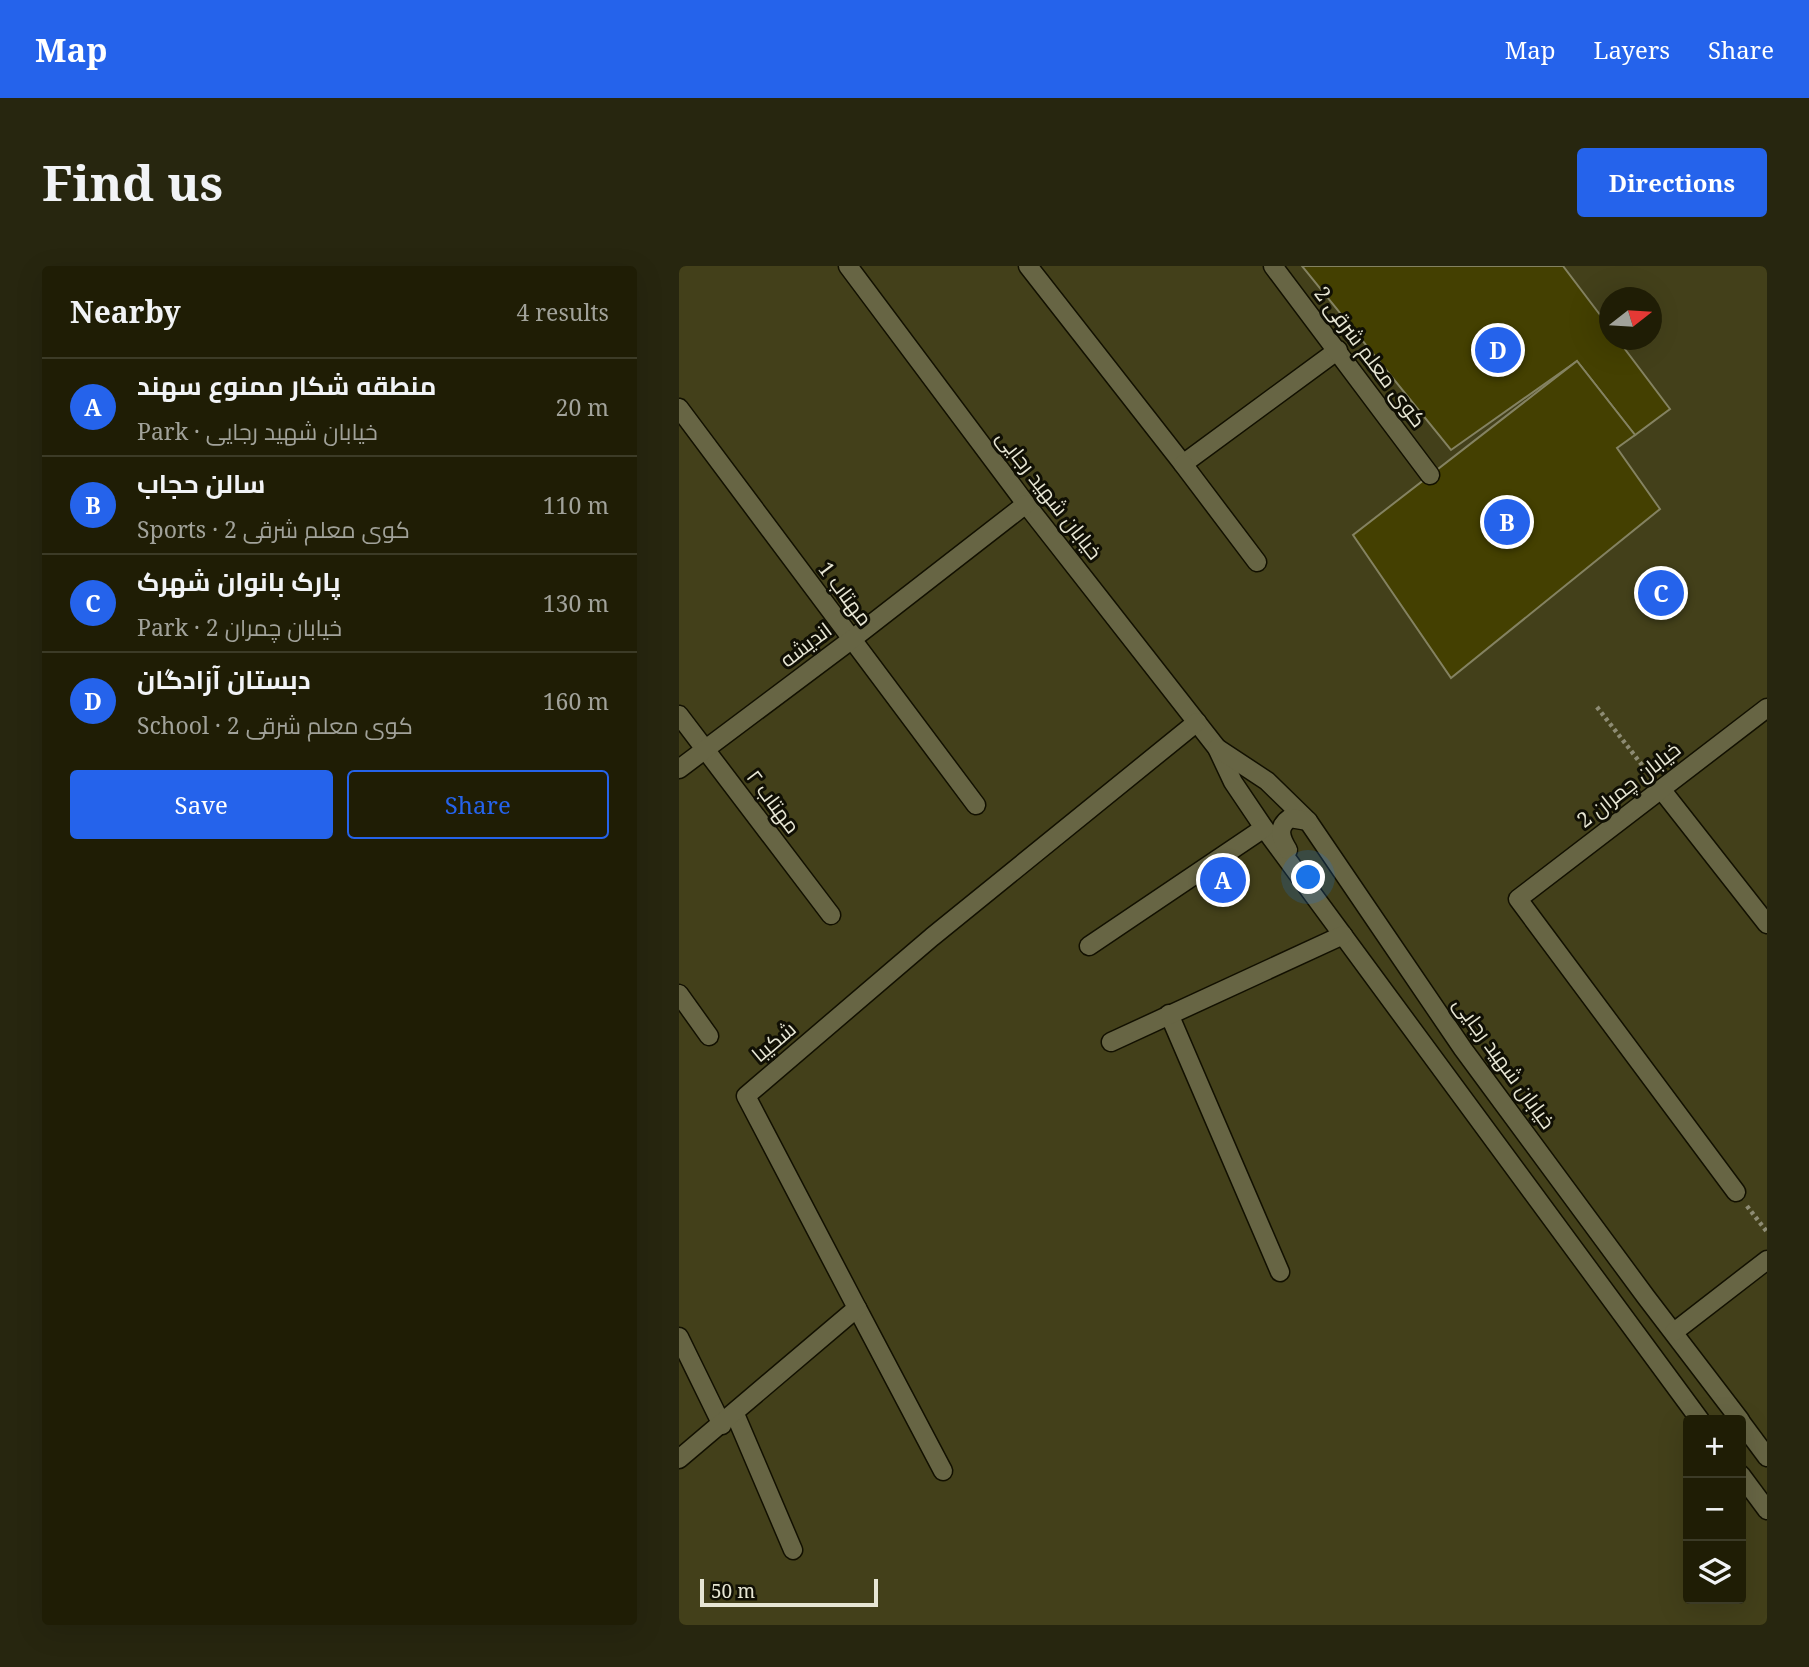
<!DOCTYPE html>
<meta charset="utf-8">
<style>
body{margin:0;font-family:"Noto Serif",Cairo,serif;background:#27260f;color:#f1f3f6}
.controls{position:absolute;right:21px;bottom:21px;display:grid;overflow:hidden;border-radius:7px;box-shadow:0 7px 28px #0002}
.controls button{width:63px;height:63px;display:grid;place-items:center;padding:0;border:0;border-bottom:2px solid #3c3b27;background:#1f1d05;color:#f1f3f6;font:35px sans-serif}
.compass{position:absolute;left:920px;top:21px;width:63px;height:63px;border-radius:50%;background:#1f1d05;box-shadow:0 7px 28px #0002;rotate:73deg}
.scale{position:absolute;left:21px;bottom:18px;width:178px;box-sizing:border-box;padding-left:7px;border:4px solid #e7e6d4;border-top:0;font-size:19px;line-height:24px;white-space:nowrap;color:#e7e6d4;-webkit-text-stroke:5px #100f04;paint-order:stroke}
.you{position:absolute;left:630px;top:612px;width:24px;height:24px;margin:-18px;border:5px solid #fff;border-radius:50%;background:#1a73e8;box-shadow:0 0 0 10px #1a73e833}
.badge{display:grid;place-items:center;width:46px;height:46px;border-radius:50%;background:#2563eb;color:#fff;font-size:23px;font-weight:700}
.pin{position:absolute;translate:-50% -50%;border:4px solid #fff;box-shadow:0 2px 7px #0006}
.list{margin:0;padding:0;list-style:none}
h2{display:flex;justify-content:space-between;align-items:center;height:91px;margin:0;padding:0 28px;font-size:30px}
h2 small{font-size:23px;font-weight:400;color:#a1a29a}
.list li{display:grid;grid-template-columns:46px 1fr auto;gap:21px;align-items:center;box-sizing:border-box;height:98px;padding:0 28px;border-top:2px solid #3c3b27}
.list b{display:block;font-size:26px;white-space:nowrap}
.list p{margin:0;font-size:23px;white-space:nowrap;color:#a1a29a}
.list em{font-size:23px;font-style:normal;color:#a1a29a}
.actions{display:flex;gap:14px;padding:21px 28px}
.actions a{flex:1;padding:16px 0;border:2px solid #2563eb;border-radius:7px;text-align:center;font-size:24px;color:#2563eb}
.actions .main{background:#2563eb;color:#fff}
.icon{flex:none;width:38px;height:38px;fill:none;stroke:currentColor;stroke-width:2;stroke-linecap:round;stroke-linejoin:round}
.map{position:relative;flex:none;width:1088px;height:1359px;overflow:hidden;border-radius:7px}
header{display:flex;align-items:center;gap:42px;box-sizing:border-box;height:98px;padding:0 35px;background:#2563eb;color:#fff}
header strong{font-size:33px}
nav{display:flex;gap:38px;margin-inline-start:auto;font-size:24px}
.intro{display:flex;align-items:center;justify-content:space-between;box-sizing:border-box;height:168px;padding:0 42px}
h1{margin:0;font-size:49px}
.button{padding:18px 32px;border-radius:7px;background:#2563eb;color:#fff;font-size:24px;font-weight:700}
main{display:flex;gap:42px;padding:0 42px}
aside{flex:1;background:#1f1d05;border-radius:7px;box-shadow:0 7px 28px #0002}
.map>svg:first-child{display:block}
</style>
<header>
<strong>Map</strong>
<nav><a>Map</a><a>Layers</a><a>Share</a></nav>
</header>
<div class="intro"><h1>Find us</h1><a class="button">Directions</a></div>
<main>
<aside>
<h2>Nearby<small>4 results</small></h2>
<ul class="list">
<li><span class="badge">A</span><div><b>منطقه شکار ممنوع سهند</b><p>Park · خیابان شهید رجایی</p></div><em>20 m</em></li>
<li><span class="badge">B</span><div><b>سالن حجاب</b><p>Sports · کوی معلم شرقی 2</p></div><em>110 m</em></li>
<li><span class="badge">C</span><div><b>پارک بانوان شهرک</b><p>Park · خیابان چمران 2</p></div><em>130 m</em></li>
<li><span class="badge">D</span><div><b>دبستان آزادگان</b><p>School · کوی معلم شرقی 2</p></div><em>160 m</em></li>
</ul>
<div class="actions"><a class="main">Save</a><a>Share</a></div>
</aside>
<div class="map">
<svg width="1088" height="1359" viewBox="0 0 1088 1359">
<rect width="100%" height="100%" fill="#292707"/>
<path fill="#43401a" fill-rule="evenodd" d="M0,0H1088V1359H0ZM931,32H973V74H931ZM1009,1154H1062V1333H1009Z"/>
<g fill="#444001" stroke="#848261" stroke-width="2">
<polygon points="623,0 884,0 931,62 931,74 939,74 991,143 956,169 898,95 772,184"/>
<polygon points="898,95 956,169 938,182 981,243 772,412 674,269"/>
</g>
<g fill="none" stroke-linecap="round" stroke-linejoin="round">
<g stroke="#121000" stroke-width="21">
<g id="minor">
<polyline points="169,0 347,238 538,482 554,516 585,562 1021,1154"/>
<polyline points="349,0 504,198 659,84"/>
<polyline points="594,0 751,209"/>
<polyline points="0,142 297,539"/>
<polyline points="504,198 578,296"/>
<polyline points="0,449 152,649"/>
<polyline points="538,482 588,515 629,555 784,783 967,1031 1061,1154"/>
<polyline points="0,503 172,374 347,238"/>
<polyline points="982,523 1088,658"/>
<path d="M609,584C601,571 598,561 611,552L629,555"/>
<polyline points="410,680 585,562"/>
<polyline points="0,728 30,770"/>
<polyline points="490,748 601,1006"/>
<polyline points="432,776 664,669"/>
<polyline points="1057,926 839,633 1088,442"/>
<polyline points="178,1042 264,1205"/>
<polyline points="995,1066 1088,994"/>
<polyline points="0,1071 43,1159"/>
<polyline points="56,1148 114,1284"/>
<polyline points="1062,1156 1088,1191"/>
<polyline points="0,1193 178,1042 67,830 253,671 518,456"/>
<polyline points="1062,1209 1088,1244"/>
</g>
</g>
<g stroke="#8e8c74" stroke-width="4.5" stroke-dasharray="3.5 3.5" stroke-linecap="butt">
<polyline points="918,441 970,508"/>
<polyline points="1068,940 1088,966"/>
</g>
<use href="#minor" stroke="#676544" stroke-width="18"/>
</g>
<g text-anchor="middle" stroke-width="6" stroke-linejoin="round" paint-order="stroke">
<g font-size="21" fill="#e7e6d4" stroke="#100f04">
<text transform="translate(691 91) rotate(53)" y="7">کوی معلم شرقی 2</text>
<text transform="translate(370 229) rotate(52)" y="7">خیابان شهید رجایی</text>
<text transform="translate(166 328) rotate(53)" y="7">مهتاب 1</text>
<text transform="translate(127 379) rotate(-37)" y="7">اندیشه</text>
<text transform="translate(950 519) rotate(-38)" y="7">خیابان چمران 2</text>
<text transform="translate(94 536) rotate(53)" y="7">مهتاب ۲</text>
<text transform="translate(95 776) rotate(-40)" y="7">شکیبا</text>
<text transform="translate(825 797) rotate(54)" y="7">خیابان شهید رجایی</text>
</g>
</g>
</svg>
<div class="controls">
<button>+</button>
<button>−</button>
<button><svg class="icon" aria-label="layers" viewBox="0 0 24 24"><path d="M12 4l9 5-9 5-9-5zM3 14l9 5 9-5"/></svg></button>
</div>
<svg class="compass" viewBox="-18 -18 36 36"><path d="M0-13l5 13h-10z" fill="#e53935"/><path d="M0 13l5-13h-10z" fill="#a1a29a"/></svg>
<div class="scale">50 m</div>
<div class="you"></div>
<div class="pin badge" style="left:544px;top:614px">A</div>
<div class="pin badge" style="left:828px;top:256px">B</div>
<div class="pin badge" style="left:982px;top:327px">C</div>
<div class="pin badge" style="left:819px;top:84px">D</div>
</div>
</main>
